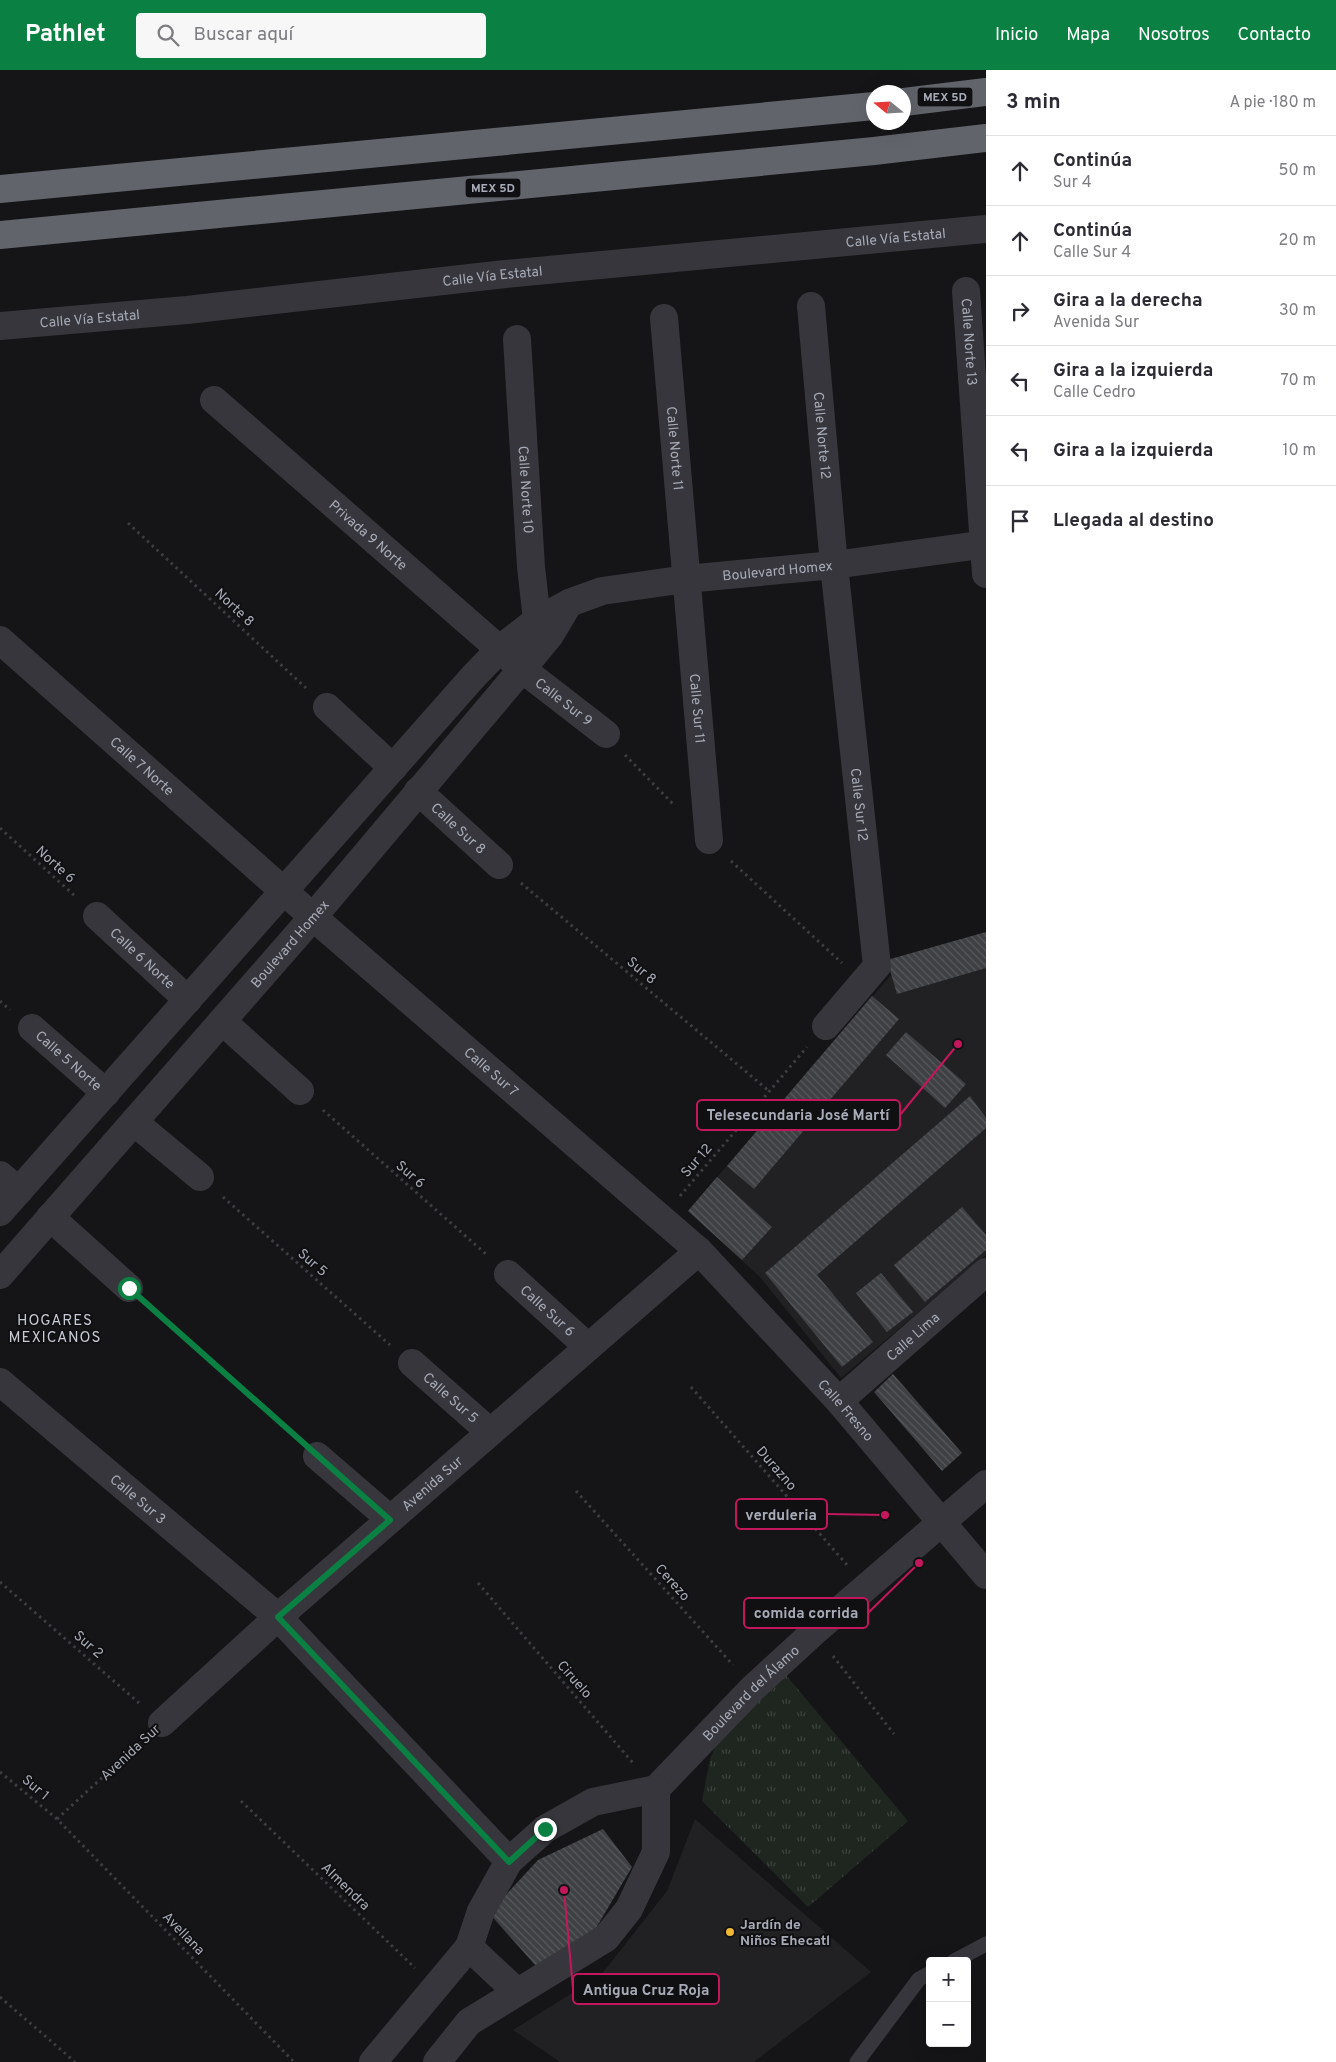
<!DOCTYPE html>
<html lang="es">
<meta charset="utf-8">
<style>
body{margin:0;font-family:Overpass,sans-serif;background:#f7f7f7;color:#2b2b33}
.controls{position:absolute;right:15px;bottom:15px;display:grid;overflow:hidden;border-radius:5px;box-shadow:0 5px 20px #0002}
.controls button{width:45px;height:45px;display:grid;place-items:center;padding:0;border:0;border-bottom:1px solid #e1e1e2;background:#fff;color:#2b2b33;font:25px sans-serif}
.compass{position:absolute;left:866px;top:15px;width:45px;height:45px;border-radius:50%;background:#fff;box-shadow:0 5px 20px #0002;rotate:288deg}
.stop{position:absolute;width:15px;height:15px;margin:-11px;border:4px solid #0b8043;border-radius:50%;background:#fff}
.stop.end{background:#0b8043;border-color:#fff;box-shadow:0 1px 5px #0008}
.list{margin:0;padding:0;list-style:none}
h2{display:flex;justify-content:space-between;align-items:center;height:65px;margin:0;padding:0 20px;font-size:21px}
h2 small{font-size:16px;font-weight:400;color:#7c7c81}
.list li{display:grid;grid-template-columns:32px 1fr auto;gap:15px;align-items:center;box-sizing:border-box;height:70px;padding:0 20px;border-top:1px solid #e1e1e2}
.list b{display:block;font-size:19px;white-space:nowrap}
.list p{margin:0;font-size:16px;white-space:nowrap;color:#7c7c81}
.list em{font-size:16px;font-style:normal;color:#7c7c81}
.icon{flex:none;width:28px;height:28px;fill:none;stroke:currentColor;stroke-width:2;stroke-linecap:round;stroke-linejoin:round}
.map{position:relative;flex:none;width:986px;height:1992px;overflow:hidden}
header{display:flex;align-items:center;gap:30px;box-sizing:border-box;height:70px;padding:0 25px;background:#0b8043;color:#fff}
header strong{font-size:24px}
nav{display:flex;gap:28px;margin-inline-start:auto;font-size:18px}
.search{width:350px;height:45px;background:#f7f7f7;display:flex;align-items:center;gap:12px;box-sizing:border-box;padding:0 18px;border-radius:5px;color:#7c7c81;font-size:19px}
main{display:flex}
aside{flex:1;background:#fff}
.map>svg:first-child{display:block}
</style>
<header>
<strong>Pathlet</strong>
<div class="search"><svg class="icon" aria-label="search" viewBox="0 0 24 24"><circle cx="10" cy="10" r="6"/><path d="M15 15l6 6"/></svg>Buscar aquí</div>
<nav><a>Inicio</a><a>Mapa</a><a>Nosotros</a><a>Contacto</a></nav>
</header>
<main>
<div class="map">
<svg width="986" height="1992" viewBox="0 0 986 1992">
<defs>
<pattern id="park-tufts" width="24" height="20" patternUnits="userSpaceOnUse" patternTransform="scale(1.25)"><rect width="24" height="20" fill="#1f2620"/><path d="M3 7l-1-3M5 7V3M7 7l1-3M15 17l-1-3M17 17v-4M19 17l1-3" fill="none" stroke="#3d433e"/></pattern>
<pattern id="building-back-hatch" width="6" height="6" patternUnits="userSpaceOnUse" patternTransform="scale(1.25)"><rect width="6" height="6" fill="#3f4044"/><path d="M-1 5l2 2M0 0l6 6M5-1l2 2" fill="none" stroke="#58595d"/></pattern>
</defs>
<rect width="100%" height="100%" fill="#151517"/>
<g fill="#212124">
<polygon points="986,862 986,1185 841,1308 760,1207 688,1141 891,905 887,890"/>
<polygon points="695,1749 871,1902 754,1992 560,1992 513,1960 601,1905 667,1821"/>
</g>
<polygon fill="url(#park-tufts)" points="786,1605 908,1751 808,1837 702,1731 710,1689 723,1660"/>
<g fill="url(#building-back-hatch)">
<polygon points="986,862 986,898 897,924 887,890"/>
<polygon points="872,926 899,949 754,1119 727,1096"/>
<polygon points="906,962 966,1014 945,1038 886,985"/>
<polygon points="970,1026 986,1048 986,1058 817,1205 873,1272 842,1297 765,1203"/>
<polygon points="717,1107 772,1157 742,1190 688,1141"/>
<polygon points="962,1137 986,1165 986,1180 925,1232 894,1195"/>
<polygon points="881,1203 913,1242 887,1262 856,1223"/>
<polygon points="893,1304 962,1383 942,1401 874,1322"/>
<polygon points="603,1759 632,1797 589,1870 536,1896 489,1843 538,1790"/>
</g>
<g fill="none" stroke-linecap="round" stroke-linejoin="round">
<g stroke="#3c3d43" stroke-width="3" stroke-dasharray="2.5 4" stroke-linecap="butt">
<polyline points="128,453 306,618"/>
<polyline points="625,685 675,736"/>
<polyline points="0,758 76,827"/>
<polyline points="731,791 842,893"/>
<polyline points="521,813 769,1021"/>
<polyline points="0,931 10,940"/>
<polyline points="323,1040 487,1185"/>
<polyline points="680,1126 807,977"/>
<polyline points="223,1127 390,1275"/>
<polyline points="151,1238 296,1367"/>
<polyline points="691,1317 848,1496"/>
<polyline points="576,1421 733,1595"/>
<polyline points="0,1512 139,1633"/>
<polyline points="478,1513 633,1693"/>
<polyline points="833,1586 894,1664"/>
<polyline points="0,1702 57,1749 294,1992"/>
<polyline points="241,1731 415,1898"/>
<polyline points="57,1749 141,1672"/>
<polyline points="0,1927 75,1992"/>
</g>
<g stroke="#36363c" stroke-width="15">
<polyline points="954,1891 986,1874"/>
<polyline points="857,1992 919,1909 930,1903"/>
</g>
<g stroke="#36363c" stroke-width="28">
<path id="s1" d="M966,221L986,504"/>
<path id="s2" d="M811,236L834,495L877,896L826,956"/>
<path id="s3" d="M664,248L709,770"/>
<path id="s4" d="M0,256L187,240L505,204L986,159"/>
<path id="s5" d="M517,269L531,497L537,550L548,562"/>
<path id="s6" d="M214,330L522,599L606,664"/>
<path id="s7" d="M0,570L313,847L699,1181L839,1331L986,1505"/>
<polyline points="327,637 393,698"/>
<path id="s8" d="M418,721L499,795"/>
<path id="s9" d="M97,846L188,930"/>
<polyline points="222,951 300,1021"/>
<path id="s10" d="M32,958L106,1023"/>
<polyline points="134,1052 200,1107"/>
<polyline points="0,1105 19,1121"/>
<path id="s11" d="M0,1142L473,607L500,579L537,550L569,533L602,521L686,509L834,495L986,474"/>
<polyline points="50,1147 129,1218"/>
<path id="s12" d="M508,1204L588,1277"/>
<path id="s13" d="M0,1205L313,847L522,599L550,565L569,533"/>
<path id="s14" d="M412,1293L490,1362"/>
<path id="s15" d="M0,1312L278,1547L509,1791"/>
<path id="s16" d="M839,1331L986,1202"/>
<polyline points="317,1386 390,1449"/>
<path id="s17" d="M162,1653L278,1547L699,1181"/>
<path id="s18" d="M656,1719L753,1618L814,1562L986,1414"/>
<polyline points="469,1877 517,1922"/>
<polyline points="373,1992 469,1877 481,1841 509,1791 545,1759 593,1732 656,1719"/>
<polyline points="437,1992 469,1952 606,1868 629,1839 656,1782 656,1719"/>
</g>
<g stroke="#62646c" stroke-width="28">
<polyline points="904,32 986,22"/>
<polyline points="0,119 874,36"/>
<polyline points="0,165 874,81 986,68"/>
</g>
</g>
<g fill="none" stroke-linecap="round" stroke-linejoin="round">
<polyline stroke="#0b8043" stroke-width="6" points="129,1218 390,1450 278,1547 509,1792 545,1759"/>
</g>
<circle fill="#f0b934" stroke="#101012" stroke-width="2" cx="730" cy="1862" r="5"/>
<g text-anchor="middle" stroke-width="4" stroke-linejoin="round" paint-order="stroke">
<g fill="#101012" stroke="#7a7c86" stroke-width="1">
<rect x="917.5" y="17.5" width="55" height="19" rx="4"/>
<rect x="465.5" y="108.5" width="55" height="19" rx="4"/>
</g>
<g font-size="12" font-weight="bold" fill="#a7abb7">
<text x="945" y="31">MEX 5D</text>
<text x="493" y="122">MEX 5D</text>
</g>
<g font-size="14" fill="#a7abb7" stroke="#101012">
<text dy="5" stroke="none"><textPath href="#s4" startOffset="900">Calle Vía Estatal</textPath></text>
<text dy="5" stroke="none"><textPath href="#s4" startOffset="495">Calle Vía Estatal</textPath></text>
<text dy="5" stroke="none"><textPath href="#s4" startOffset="90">Calle Vía Estatal</textPath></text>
<text dy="5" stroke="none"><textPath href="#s1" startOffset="51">Calle Norte 13</textPath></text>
<text dy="5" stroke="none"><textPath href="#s2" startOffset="130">Calle Norte 12</textPath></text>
<text dy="5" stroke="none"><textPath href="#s3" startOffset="131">Calle Norte 11</textPath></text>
<text dy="5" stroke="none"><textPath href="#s5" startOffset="151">Calle Norte 10</textPath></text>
<text dy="5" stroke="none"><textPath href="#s6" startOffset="205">Privada 9 Norte</textPath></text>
<text dy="5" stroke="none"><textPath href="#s11" startOffset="1048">Boulevard Homex</textPath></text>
<text transform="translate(235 537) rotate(43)" y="5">Norte 8</text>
<text dy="5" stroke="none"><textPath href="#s6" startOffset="462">Calle Sur 9</textPath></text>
<text dy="5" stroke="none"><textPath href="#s3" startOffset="392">Calle Sur 11</textPath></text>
<text dy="5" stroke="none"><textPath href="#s7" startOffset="190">Calle 7 Norte</textPath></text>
<text dy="5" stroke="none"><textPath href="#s2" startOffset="501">Calle Sur 12</textPath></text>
<text dy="5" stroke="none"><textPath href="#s8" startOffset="55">Calle Sur 8</textPath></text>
<text transform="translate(56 794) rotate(42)" y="5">Norte 6</text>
<text dy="5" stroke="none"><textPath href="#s13" startOffset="440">Boulevard Homex</textPath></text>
<text dy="5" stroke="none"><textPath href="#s9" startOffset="62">Calle 6 Norte</textPath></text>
<text transform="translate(642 900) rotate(40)" y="5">Sur 8</text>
<text dy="5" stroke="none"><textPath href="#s10" startOffset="49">Calle 5 Norte</textPath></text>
<text dy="5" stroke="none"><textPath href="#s7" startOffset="654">Calle Sur 7</textPath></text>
<text transform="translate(696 1090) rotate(-49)" y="5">Sur 12</text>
<text transform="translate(411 1104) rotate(41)" y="5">Sur 6</text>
<text transform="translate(313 1192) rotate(41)" y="5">Sur 5</text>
<text dy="5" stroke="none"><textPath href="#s12" startOffset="54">Calle Sur 6</textPath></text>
<text dy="5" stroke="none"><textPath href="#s16" startOffset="98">Calle Lima</textPath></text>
<text dy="5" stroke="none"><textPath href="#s14" startOffset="52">Calle Sur 5</textPath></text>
<text dy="5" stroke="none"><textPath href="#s7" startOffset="1145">Calle Fresno</textPath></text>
<text transform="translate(777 1398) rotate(49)" y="5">Durazno</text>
<text dy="5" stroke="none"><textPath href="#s17" startOffset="361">Avenida Sur</textPath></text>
<text dy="5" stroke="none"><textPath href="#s15" startOffset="181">Calle Sur 3</textPath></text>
<text transform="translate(673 1512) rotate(48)" y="5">Cerezo</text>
<text transform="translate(89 1574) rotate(41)" y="5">Sur 2</text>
<text transform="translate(575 1609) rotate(49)" y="5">Ciruelo</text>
<text dy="5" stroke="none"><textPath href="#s18" startOffset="135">Boulevard del Álamo</textPath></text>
<text transform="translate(130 1682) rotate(-43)" y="5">Avenida Sur</text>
<text transform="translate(36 1717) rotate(40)" y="5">Sur 1</text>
<text transform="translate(346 1816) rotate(44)" y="5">Almendra</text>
<text transform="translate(184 1863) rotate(46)" y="5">Avellana</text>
</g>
<g font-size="14" font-weight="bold" fill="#a7abb7" stroke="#101012" text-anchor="start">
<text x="740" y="1859">Jardín de<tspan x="740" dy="16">Niños Ehecatl</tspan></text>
</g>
<g font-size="15" letter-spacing="1" fill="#c8cad3" stroke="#101012">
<text x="55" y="1255">HOGARES<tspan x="55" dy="17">MEXICANOS</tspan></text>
</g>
</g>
<path fill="none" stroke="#c2185b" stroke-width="2" d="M958 974L900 1045M885 1445L827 1444M919 1493L868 1543M564 1820L573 1919"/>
<g fill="#c2185b" stroke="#101012" stroke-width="2">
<circle cx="958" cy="974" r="5"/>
<circle cx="885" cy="1445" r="5"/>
<circle cx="919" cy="1493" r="5"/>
<circle cx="564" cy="1820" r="5"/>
</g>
<g fill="#101012" stroke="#c2185b" stroke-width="2">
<rect x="697" y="1030" width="203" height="30" rx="5"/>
<rect x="736" y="1429" width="91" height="30" rx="5"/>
<rect x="744" y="1528" width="124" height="30" rx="5"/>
<rect x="573" y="1904" width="146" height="30" rx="5"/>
</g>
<g font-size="15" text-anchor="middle" font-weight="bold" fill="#a7abb7">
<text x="798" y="1050">Telesecundaria José Martí</text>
<text x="781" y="1450">verduleria</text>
<text x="806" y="1548">comida corrida</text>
<text x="646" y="1925">Antigua Cruz Roja</text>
</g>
</svg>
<div class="controls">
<button>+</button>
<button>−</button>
</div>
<svg class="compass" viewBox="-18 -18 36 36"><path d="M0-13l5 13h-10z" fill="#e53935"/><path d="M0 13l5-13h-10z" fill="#7c7c81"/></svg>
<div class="stop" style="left:129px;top:1218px"></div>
<div class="stop end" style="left:545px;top:1759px"></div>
</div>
<aside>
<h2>3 min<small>A pie · 180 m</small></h2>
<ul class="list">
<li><svg class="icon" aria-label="ahead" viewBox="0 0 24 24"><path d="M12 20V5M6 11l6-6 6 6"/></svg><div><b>Continúa</b><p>Sur 4</p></div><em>50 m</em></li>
<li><svg class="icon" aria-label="ahead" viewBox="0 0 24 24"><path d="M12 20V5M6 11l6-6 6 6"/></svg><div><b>Continúa</b><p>Calle Sur 4</p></div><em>20 m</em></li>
<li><svg class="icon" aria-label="right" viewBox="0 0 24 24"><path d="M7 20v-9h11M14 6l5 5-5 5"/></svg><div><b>Gira a la derecha</b><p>Avenida Sur</p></div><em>30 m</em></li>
<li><svg class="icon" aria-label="left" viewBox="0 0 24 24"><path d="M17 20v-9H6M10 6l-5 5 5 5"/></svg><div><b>Gira a la izquierda</b><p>Calle Cedro</p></div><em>70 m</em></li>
<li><svg class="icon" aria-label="left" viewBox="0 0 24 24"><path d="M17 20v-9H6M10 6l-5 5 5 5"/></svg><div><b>Gira a la izquierda</b></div><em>10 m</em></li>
<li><svg class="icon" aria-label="arrive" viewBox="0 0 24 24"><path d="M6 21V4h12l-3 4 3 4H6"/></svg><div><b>Llegada al destino</b></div></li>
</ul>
</aside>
</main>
